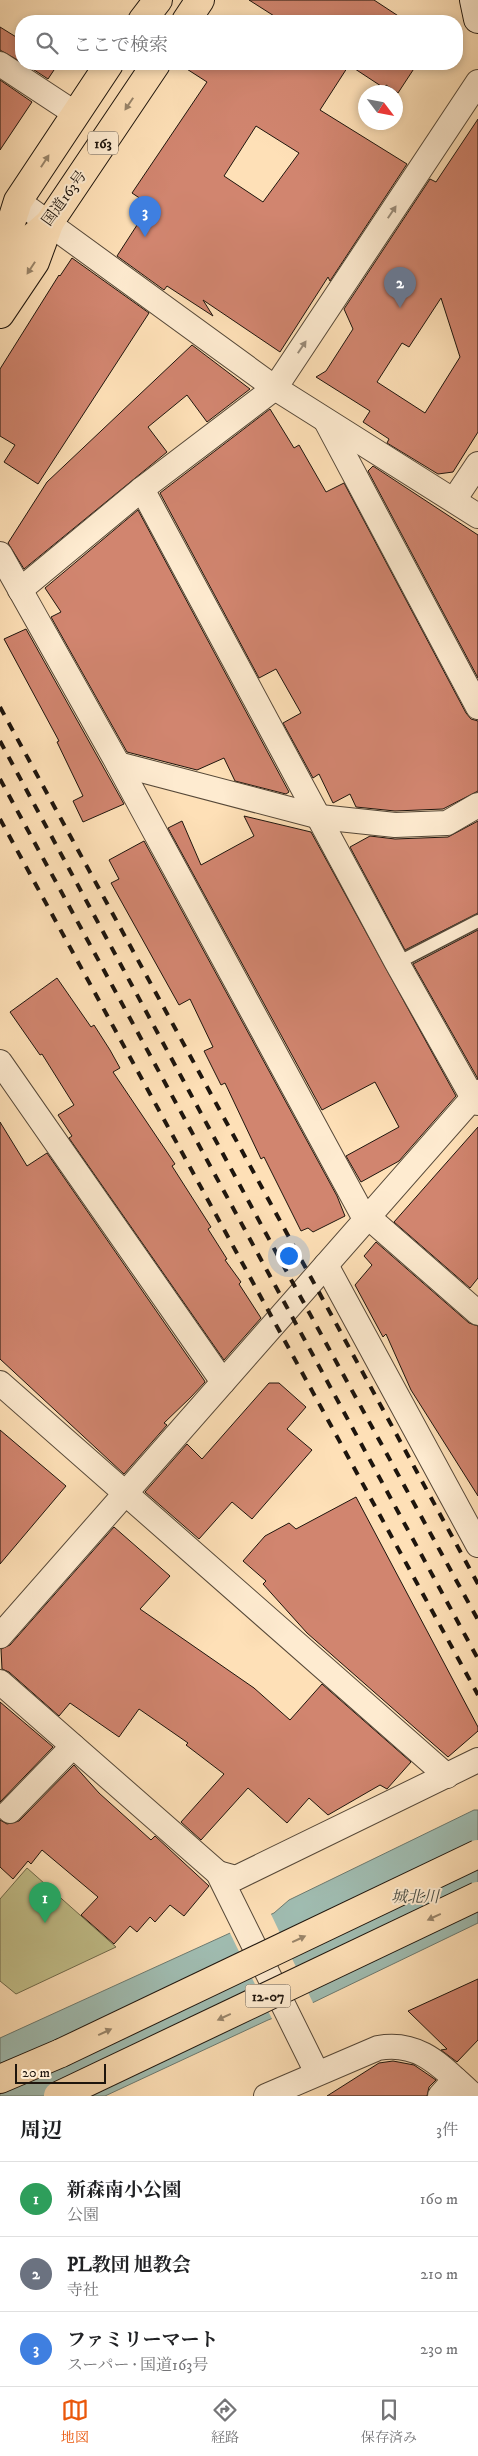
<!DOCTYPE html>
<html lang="ja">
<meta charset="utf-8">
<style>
body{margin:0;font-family:"IM FELL DW Pica","Noto Serif JP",serif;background:#f2f2f2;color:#202124}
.compass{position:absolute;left:358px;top:85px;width:45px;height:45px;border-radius:50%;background:#fff;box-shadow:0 2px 8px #0003;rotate:122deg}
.scale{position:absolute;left:15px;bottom:12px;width:91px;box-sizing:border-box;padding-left:5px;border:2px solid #1e150d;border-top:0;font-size:14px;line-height:18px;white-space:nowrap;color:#1e150d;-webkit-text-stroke:4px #feebd0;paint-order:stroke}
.you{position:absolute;left:288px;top:1255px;width:18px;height:18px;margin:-12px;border:4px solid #fff;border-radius:50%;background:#1a73e8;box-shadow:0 0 0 8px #1a73e833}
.badge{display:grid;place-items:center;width:32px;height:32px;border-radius:50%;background:#ea580c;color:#fff;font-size:16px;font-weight:700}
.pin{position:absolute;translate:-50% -41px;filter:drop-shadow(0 1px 2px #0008)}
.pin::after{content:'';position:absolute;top:26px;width:18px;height:15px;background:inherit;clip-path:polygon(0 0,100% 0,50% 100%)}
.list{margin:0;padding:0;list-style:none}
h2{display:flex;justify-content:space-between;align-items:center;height:65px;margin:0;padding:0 20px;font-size:21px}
h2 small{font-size:16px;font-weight:400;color:#757577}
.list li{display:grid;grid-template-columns:32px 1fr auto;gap:15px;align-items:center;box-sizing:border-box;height:75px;padding:0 20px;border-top:1px solid #e0e0e0}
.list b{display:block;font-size:19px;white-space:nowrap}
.list p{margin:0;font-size:16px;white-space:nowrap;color:#757577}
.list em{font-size:16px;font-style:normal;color:#757577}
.icon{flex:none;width:28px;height:28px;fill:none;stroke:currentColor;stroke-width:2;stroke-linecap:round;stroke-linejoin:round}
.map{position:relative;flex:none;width:478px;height:2096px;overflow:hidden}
.search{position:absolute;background:#fff;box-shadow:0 2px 8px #0003;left:15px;right:15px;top:15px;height:55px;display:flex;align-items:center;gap:12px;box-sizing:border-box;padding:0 18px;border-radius:20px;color:#757577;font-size:19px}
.sheet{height:290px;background:#fff}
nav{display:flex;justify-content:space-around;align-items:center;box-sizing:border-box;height:70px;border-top:1px solid #e0e0e0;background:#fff;font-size:14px;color:#757577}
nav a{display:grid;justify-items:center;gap:2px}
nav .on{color:#ea580c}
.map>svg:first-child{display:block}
</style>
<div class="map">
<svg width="478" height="2096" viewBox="0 0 478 2096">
<rect width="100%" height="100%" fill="#fee0b7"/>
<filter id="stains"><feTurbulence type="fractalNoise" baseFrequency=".004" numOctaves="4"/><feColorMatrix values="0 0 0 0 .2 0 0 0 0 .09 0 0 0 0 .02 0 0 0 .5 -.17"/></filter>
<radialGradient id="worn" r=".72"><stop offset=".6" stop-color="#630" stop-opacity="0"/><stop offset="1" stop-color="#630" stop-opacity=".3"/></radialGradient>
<polygon fill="#c3c18c" stroke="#706b4c" points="27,1868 116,1947 16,1994 0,1981 0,1899"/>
<polygon fill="#a0bdb2" stroke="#6c7a70" points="474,1810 478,1810 478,1923 310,2004 268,2020 105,2096 0,2096 0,2038 274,1913 289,1900"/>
<polygon fill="#fee0b7" points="270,1912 314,2005 273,2021 229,1931"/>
<g fill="#d1856f" stroke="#1e150d" fill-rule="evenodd">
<polygon points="249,0 374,0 406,21 282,21"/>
<polygon points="0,27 21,40 21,62 0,50"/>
<polygon points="25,64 58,64 48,79"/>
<path d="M179,64H417L398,93L386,85L384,88L349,65L320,110L407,164L330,281L328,277L280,352L203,300L213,316L167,286L164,290L117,256L150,205L132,193L207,82ZM256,126L299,153L263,202L224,176Z"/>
<polygon points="0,80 32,102 0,150"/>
<path d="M478,119V432L453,472L438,474L387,443L389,439L363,422L370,411L316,377L326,371L353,329L344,309L430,179L436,182ZM441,298L460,357L425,413L377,382L402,343L409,347Z"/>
<polygon points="72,258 149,313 38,484 4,462 15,445 0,436 0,369 59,275 60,276"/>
<polygon points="192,345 250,389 207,422 187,395 148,427 167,452 24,569 8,543 47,482"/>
<polygon points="270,409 294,448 299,445 326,492 344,483 466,713 471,719 478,721 478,791 443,809 395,811 356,807 350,794 333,803 319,774 313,778 283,723 301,713 276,669 259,678 160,493"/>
<polygon points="373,466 478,535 478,678 368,471"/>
<polygon points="138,510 289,792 286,794 235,781 224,758 197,770 127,752 51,617 61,612 45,588"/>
<polygon points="26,629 124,804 83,822 73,801 83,796 57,742 59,741 4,639"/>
<polygon points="244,816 311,832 456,1096 399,1161 361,1182 346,1156 399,1127 375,1082 322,1110 168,828 182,821 201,865 254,836"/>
<polygon points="478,821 478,913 405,950 350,847 370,836 395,839 448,837"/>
<polygon points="144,841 337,1196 345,1216 313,1232 308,1228 301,1231 264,1157 261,1159 225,1083 221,1085 204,1051 213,1047 190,999 179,1005 111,883 119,879 109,860"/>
<polygon points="478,930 478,1079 413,964"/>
<polygon points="57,978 91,1027 94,1025 110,1050 120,1068 113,1072 175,1164 172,1166 211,1227 208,1229 227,1259 225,1260 241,1282 239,1284 261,1318 224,1360 69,1138 72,1136 58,1115 74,1105 42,1054 40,1055 10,1012"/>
<polygon points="0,1122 27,1166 47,1153 204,1380 205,1382 191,1397 164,1423 167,1425 124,1474 0,1359"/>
<polygon points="478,1127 478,1278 470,1288 394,1222"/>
<polygon points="376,1242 469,1323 478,1326 478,1496 411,1390 386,1334 383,1337 355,1285 372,1265 364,1256"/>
<polygon points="269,1383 279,1383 306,1407 287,1429 312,1450 252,1519 232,1502 199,1539 145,1492 187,1444 202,1459"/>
<polygon points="0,1430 66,1486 0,1564"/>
<polygon points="356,1497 478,1727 478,1731 448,1757 307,1633 263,1584 266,1581 243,1561 265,1536 289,1523 296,1529"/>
<polygon points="114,1527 170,1576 140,1609 254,1688 290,1720 322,1684 411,1762 387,1789 380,1785 328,1815 309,1798 287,1823 248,1788 201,1840 181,1822 224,1774 186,1745 188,1743 139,1709 119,1737 70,1703 59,1716 9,1672 2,1669 1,1649 10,1645"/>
<polygon points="0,1702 53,1747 0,1802"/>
<polygon points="74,1765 99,1793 151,1840 155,1836 209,1886 184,1916 170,1905 155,1922 150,1917 137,1932 130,1926 114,1944 81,1915 98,1897 42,1850 31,1864 28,1861 13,1879 0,1867 0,1820 7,1824 19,1821"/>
<polygon points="478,1979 478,2040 457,2062 441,2050 447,2049 408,2011"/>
<polygon points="393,2061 414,2065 436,2080 429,2087 427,2096 327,2096 379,2063"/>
</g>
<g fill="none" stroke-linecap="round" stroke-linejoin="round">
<g stroke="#564838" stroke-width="15">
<polyline id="lane" points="397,963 478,921"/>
</g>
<g stroke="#564838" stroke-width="26">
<g id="street">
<polyline points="0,64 76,114"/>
<polyline points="18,201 275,388 478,516"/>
<polyline points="327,423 478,707"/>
<polyline points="142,489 397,963 473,1098 478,1103"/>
<polyline points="454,500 478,464"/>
<polyline points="0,554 118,764 365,1219 375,1223 478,1313"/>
<polyline points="20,590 142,489 275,388 478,82"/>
<polyline points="118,764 320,817 395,825 447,823 478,805"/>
<polyline points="0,1062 223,1382"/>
<polyline points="326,1265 478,1545"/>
<polyline points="0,1383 447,1776"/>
<polyline points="0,1636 478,1092"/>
<polyline points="0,1682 218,1873 317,2073"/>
<polyline points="10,1811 73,1746"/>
<polyline points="218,1873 236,1878 478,1760"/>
<path d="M266,2096L378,2048C422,2040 444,2070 474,2096"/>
<polyline points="440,2096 455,2079"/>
</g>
</g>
<g stroke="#1e150d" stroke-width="30">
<polyline id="secondary" points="474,0 478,19"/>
</g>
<g stroke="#1e150d" stroke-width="30">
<g id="highway">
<polyline points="142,21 158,0"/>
<polyline points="186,21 200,0"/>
<polyline points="0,250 5,242 18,201 109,64"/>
<polyline points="0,277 18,250 49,223 156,64"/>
<polyline points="0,314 35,262 49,224"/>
<polyline points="0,2079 61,2053"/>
</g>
</g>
<use href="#lane" stroke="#feebd0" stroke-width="12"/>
<use href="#street" stroke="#feebd0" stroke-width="24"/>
<use href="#secondary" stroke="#feebd0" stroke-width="28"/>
<use href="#highway" stroke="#fee0b7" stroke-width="28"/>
<g stroke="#1e150d" stroke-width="4" stroke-dasharray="9 9" stroke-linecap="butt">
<polyline points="0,707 478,1584"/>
<polyline points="0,741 277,1254 478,1620"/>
<polyline points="0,779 478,1659"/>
<polyline points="0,819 478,1695"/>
</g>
<g stroke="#1e150d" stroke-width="30" stroke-linecap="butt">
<g id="highway-bridge">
<polyline points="61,2053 478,1854"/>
<polyline points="58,2096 478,1896"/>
</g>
</g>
<use href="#highway-bridge" stroke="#fee0b7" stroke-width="28"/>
</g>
<defs><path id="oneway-solid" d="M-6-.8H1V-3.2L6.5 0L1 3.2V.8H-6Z" transform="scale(1.25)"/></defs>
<g fill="#99856a">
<use href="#oneway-solid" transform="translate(129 104) rotate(124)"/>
<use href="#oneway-solid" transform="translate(45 161) rotate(-57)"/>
<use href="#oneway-solid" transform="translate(31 268) rotate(123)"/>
<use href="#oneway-solid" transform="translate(434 1917) rotate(155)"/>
<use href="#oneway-solid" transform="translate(299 1939) rotate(-25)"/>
<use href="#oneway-solid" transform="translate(224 2017) rotate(155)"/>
<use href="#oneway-solid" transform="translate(105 2032) rotate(-25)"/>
</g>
<g fill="#998b78">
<use href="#oneway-solid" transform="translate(392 212) rotate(-56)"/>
<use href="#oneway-solid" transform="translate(302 347) rotate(-56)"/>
</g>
<g text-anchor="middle" stroke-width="4" stroke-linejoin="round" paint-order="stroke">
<g fill="#feebd0" stroke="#615548" stroke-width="1">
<rect x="88" y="131.5" width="30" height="23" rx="4"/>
<rect x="245.5" y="1984.5" width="45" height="23" rx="4"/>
</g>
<g font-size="14" font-weight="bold" fill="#1e150d">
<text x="103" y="148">163</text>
<text x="268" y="2001">12-07</text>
</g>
<g font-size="15" fill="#1e150d" stroke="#feebd0">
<text transform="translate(64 198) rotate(-54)" y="5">国道163号</text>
</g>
<g font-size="16" font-style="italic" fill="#4c5047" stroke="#feebd0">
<text x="415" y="1902">城北川</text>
</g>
</g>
<rect width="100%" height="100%" filter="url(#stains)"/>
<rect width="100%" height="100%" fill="url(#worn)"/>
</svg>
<svg class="compass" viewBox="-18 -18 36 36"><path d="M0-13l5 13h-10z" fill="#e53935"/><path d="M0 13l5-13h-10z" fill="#757577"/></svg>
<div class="scale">20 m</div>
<div class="you"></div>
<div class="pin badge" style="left:45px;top:1923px;background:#2e9e5b">1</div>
<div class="pin badge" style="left:400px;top:308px;background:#6b7280">2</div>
<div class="pin badge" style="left:145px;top:237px;background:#3f7fe0">3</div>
<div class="search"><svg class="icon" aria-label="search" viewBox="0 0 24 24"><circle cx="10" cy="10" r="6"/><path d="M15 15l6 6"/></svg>ここで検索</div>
</div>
<section class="sheet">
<h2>周辺<small>3件</small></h2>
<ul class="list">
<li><span class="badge" style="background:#2e9e5b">1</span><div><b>新森南小公園</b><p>公園</p></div><em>160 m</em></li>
<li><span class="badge" style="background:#6b7280">2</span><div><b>PL教団 旭教会</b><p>寺社</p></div><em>210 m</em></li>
<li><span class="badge" style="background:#3f7fe0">3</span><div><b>ファミリーマート</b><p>スーパー · 国道163号</p></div><em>230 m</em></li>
</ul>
</section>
<nav>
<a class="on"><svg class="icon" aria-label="map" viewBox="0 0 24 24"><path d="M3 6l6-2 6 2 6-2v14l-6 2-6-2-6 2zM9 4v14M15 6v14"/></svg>地図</a>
<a><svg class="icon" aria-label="directions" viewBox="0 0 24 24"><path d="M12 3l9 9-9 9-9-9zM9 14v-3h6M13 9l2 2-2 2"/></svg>経路</a>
<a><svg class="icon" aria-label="saved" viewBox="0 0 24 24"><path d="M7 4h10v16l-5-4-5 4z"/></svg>保存済み</a>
</nav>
